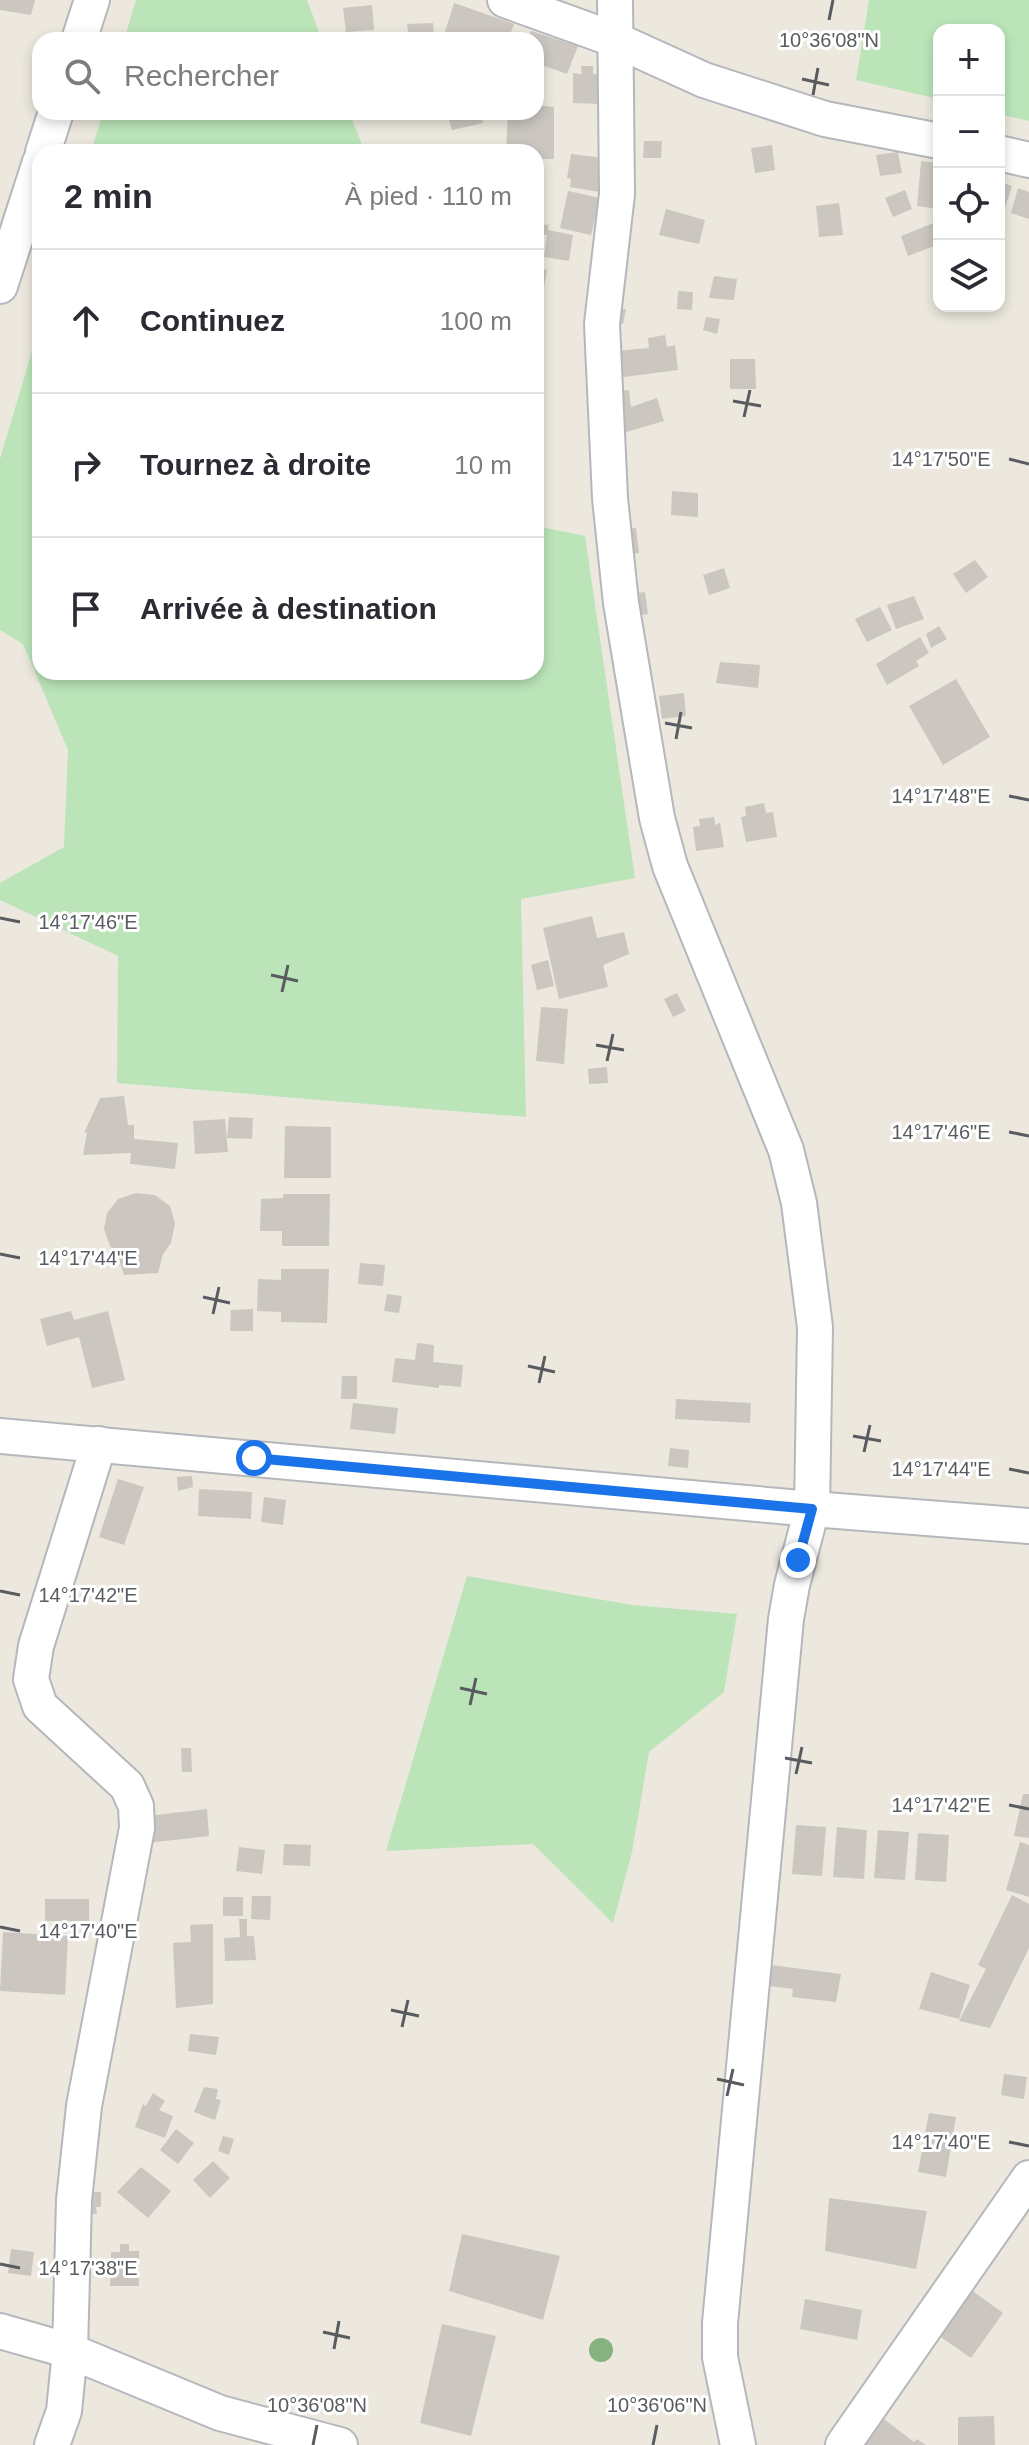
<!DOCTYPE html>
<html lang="fr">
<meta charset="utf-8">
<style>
body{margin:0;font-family:Helvetica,sans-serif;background:#f7f7f7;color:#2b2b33}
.controls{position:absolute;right:24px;top:24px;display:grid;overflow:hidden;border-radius:16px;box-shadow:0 4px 12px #0003}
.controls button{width:72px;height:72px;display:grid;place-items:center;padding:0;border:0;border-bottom:2px solid #e1e1e2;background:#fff;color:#2b2b33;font:40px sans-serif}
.stop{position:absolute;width:24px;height:24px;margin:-18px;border:6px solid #1a73e8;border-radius:50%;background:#fff}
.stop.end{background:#1a73e8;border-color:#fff;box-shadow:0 2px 8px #0008}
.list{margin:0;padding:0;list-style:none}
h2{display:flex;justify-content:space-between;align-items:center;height:104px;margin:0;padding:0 32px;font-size:34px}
h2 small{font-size:26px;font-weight:400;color:#7c7c81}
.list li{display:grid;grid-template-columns:52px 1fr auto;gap:24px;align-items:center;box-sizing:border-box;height:144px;padding:0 32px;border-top:2px solid #e1e1e2}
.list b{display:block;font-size:30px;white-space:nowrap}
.list em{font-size:26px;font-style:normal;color:#7c7c81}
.icon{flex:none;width:44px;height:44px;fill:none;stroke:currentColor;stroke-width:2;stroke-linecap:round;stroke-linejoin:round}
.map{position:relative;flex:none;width:1029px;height:2445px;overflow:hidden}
.search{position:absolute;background:#fff;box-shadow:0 4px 12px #0003;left:32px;top:32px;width:512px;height:88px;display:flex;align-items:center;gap:20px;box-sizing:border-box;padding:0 28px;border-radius:24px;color:#7c7c81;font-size:30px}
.panel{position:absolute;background:#fff;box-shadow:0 4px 12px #0003;left:32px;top:144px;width:512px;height:536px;border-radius:24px}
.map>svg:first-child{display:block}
</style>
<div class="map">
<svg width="1029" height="2445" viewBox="0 0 1029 2445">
<rect width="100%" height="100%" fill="#ece8de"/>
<g fill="#bbe5b9">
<polygon points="136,0 307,0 322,40 124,40"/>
<polygon points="869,0 1029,0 1029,121 999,114 999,30 939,30 939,99 856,80"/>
<polygon points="103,112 349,112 365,152 91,152"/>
<polygon points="40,324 40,672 536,672 536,526 585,536 635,878 521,899 526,1117 117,1083 118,956 0,900 0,883 64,847 68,750 23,644 0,630 0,459"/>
<polygon points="467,1576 632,1605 737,1614 724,1692 649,1752 632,1852 613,1923 533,1844 386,1851"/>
</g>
<g fill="#cbc6c0">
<polygon points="0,0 35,0 31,15 0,10"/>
<polygon points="454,3 514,24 508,40 467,40 445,32"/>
<polygon points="372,5 374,30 346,32 343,8"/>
<polygon points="433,23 434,40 409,40 407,24"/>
<polygon points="531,31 578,46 567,74 536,63 536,40 528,40"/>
<polygon points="581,66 593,66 593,74 602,74 601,104 573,103 573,73 582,74"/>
<polygon points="536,105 554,107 554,159 536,159 536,152 506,152 508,112 536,112"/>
<polygon points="447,112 480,112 483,123 452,130"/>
<polygon points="644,141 662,141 661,158 643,158"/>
<polygon points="475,145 477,152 461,152 460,150"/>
<polygon points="772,145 775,170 755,173 751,148"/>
<polygon points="898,152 902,173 880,176 876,155"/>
<polygon points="571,154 611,159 606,193 570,187 571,179 567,178"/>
<polygon points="921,161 939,163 939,209 917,206"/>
<polygon points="999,181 1012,186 1004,211 999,209"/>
<polygon points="1018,188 1029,192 1029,219 1011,213"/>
<polygon points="905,190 912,209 893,217 885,198"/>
<polygon points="568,191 600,198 591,235 560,228"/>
<polygon points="839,203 843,235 819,237 816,206"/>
<polygon points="536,209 543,211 541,224 549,225 548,230 573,235 569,261 544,257 547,235 536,235"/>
<polygon points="666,209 705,220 699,244 659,235"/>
<polygon points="936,222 939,244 908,256 901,236"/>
<polygon points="536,268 547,270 543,294 536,292"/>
<polygon points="714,276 737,279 734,300 709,298"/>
<polygon points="678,291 693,292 692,310 677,309"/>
<polygon points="611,308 626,309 623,324 609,321"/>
<polygon points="706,317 720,319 717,334 703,330"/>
<polygon points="665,335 667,347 675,345 678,370 616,378 615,351 649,348 648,338"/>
<polygon points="730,359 755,359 756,389 730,389"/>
<polygon points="629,390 631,407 657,398 664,421 623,433 613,392"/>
<polygon points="672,491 698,493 698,517 671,515"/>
<polygon points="636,528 639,553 623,555 619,530"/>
<polygon points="975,560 988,577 966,593 953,574"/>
<polygon points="724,568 730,588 709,595 703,575"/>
<polygon points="645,592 648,614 628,617 625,594"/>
<polygon points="914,596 924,619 896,629 887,605"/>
<polygon points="880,607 892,630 867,642 855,619"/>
<polygon points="939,626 947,639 931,648 926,634"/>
<polygon points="920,637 929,653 916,661 919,666 887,685 876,664"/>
<polygon points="720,662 760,665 758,688 716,683"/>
<polygon points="956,679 990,737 943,765 909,706"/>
<polygon points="684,693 686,716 662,719 659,696"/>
<polygon points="764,803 766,813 773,812 777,837 746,842 741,817 746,816 745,807"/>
<polygon points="714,817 715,825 720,823 724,847 696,851 693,827 700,826 699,819"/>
<polygon points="592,916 597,938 624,932 629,954 603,965 608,987 559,999 543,928"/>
<polygon points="548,960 554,986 537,990 531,965"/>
<polygon points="677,993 686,1011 673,1017 664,999"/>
<polygon points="541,1007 568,1009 564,1064 536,1061"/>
<polygon points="607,1067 608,1083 589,1084 588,1069"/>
<polygon points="124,1096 128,1125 134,1125 134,1139 178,1143 175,1169 130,1164 131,1153 83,1155 87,1132 84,1133 100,1098"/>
<polygon points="229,1117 253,1118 252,1139 227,1138"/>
<polygon points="225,1119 228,1152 195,1154 193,1121"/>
<polygon points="285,1126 331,1127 331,1178 284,1178"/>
<polygon points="136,1193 155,1195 170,1206 175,1224 171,1243 163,1254 158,1273 124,1275 117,1253 110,1246 104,1229 107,1213 118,1199"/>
<polygon points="283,1194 330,1194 329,1246 282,1246 282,1231 260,1231 261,1199 283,1198"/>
<polygon points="360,1263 385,1265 383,1286 358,1284"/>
<polygon points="281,1269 329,1269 327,1323 281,1322 281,1312 257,1311 258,1279 281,1280"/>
<polygon points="387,1294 402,1296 399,1313 384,1311"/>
<polygon points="253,1309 253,1331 230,1331 231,1310"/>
<polygon points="71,1311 74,1320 108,1311 125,1380 92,1388 79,1337 47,1346 40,1319"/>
<polygon points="417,1343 434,1345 433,1362 463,1365 461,1387 439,1385 439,1388 392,1382 395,1358 415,1360"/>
<polygon points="342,1376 357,1376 357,1399 341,1399"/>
<polygon points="676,1399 751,1403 750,1423 675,1419"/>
<polygon points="353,1403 398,1408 395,1434 350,1429"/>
<polygon points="670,1448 689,1450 688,1468 668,1466"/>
<polygon points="192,1476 193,1487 178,1491 177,1477"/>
<polygon points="118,1479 144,1487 124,1545 99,1537"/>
<polygon points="199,1489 252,1492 251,1519 198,1516"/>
<polygon points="264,1497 286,1500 283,1525 261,1522"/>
<polygon points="181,1748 191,1748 192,1772 182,1772"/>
<polygon points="1023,1794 1029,1794 1029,1838 1014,1836"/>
<polygon points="207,1809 209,1836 138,1844 140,1817"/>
<polygon points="796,1825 826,1827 822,1876 792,1874"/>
<polygon points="837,1827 867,1830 864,1879 833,1877"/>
<polygon points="878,1830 909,1832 905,1880 874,1878"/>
<polygon points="918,1833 949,1835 946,1882 915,1880"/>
<polygon points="1020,1842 1029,1845 1029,1897 1006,1890"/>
<polygon points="284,1844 311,1845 310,1866 283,1865"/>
<polygon points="239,1847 265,1850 262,1874 236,1871"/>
<polygon points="1012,1895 1029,1904 1029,1948 990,2028 959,2021 986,1969 978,1965"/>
<polygon points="252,1896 271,1896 270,1920 251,1919"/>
<rect x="223" y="1897" width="20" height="19"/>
<rect x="45" y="1899" width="44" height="22"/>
<polygon points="239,1919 247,1919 247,1936 254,1936 256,1960 225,1961 224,1938 240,1937"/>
<polygon points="213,1924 213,2004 176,2008 173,1943 191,1942 190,1925"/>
<polygon points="3,1932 68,1936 65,1995 0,1991"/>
<polygon points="771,1965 841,1974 836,2002 792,1997 793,1989 769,1986"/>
<polygon points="931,1972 970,1985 959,2019 919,2009"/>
<polygon points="190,2034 219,2037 216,2055 188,2051"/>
<polygon points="1004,2074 1027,2077 1024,2099 1001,2095"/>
<polygon points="204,2087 218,2089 216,2099 221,2100 215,2120 194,2112"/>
<polygon points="153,2093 165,2101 159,2110 173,2116 165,2138 135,2127 143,2104 146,2106"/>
<polygon points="929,2113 956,2117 946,2177 918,2172"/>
<polygon points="176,2129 194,2143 178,2164 160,2150"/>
<polygon points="223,2136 234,2139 229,2155 218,2151"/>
<polygon points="213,2161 230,2178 210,2198 193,2180"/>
<polygon points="141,2167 171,2191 148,2218 117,2192"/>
<polygon points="77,2192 101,2192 101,2207 96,2207 97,2214 77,2214"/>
<polygon points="829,2198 927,2211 916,2269 825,2251"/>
<polygon points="462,2234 560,2256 543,2320 449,2291"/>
<polygon points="120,2244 129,2244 129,2251 139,2251 139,2286 110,2286 111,2252 120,2252"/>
<polygon points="11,2249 34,2252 31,2276 8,2273"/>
<polygon points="967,2287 1003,2313 971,2358 935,2333"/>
<polygon points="805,2299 862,2310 857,2340 800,2329"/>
<polygon points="442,2324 496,2336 471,2436 420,2423"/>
<polygon points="880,2416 914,2442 917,2439 926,2445 858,2445"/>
<polygon points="994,2416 995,2445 958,2445 958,2417"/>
</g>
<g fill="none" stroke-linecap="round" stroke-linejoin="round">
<g stroke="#b5b7bc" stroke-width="38">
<g id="minor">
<polyline points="505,0 616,40 704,80 825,119 939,141"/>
<polyline points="615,0 617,194 602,324 610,498 621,603 657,818 670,866 786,1150 799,1203 815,1327 812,1509 792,1585 786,1619 720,2323 720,2357 738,2445"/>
<polyline points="79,40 92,0"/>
<polyline points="43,152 56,112"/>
<polyline points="999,153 1029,160"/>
<polyline points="0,286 40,162"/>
<polyline points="0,1436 812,1509 1029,1526"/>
<polyline points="0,2331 70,2351 220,2413 340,2445"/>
<polyline points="52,2445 64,2411 70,2351 74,2200 84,2106 137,1828 136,1806 127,1786 40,1706 31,1679 36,1646 99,1444"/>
<polyline points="843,2445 1029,2178"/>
</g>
</g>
<use href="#minor" stroke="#fff" stroke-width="34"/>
</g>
<circle fill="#86b280" cx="601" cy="2350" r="12"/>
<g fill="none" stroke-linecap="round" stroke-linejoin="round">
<polyline stroke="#1a73e8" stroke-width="10" points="254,1458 812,1509 798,1560"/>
</g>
<path fill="none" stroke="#585c60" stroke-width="3" d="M829,20L833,0M802,79L829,85M813,95L818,68M733,401L761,406M744,417L750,390M1009,459L1029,464M665,723L692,728M676,739L681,712M1009,796L1029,800M0,918L20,922M271,975L298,981M282,992L288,965M596,1045L624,1050M607,1061L613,1034M1009,1132L1029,1136M0,1254L20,1258M203,1297L230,1303M213,1314L219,1287M528,1366L555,1372M539,1383L545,1356M853,1436L881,1441M864,1452L870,1425M1009,1469L1029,1473M0,1591L20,1595M460,1688L487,1694M470,1705L476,1678M785,1758L812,1763M796,1774L802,1747M1009,1805L1029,1809M0,1927L20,1931M391,2010L419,2016M402,2027L408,2000M717,2079L744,2085M727,2096L733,2069M1009,2142L1029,2146M0,2264L20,2268M323,2332L350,2338M334,2349L339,2321M313,2445L317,2425M653,2445L657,2425"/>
<g font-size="20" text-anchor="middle" fill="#585c60" stroke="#fff" stroke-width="6" stroke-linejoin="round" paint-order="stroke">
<text x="829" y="47">10°36'08"N</text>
<text x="941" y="466">14°17'50"E</text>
<text x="941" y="803">14°17'48"E</text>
<text x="88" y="929">14°17'46"E</text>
<text x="941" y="1139">14°17'46"E</text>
<text x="88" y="1265">14°17'44"E</text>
<text x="941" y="1476">14°17'44"E</text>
<text x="88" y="1602">14°17'42"E</text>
<text x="941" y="1812">14°17'42"E</text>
<text x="88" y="1938">14°17'40"E</text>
<text x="941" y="2149">14°17'40"E</text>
<text x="88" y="2275">14°17'38"E</text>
<text x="317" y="2412">10°36'08"N</text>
<text x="657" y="2412">10°36'06"N</text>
</g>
</svg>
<div class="controls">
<button>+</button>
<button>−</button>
<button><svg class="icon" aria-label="locate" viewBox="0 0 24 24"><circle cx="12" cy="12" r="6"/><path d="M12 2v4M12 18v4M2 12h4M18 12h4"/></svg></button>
<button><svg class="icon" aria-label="layers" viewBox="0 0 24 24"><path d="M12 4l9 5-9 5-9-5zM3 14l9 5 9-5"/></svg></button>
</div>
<div class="stop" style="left:254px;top:1458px"></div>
<div class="stop end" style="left:798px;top:1560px"></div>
<div class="search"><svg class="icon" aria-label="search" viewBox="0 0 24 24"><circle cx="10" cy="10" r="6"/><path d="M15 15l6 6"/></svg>Rechercher</div>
<section class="panel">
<h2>2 min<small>À pied · 110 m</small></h2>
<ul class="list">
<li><svg class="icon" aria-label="ahead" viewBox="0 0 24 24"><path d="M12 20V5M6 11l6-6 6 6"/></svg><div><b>Continuez</b></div><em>100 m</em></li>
<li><svg class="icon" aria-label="right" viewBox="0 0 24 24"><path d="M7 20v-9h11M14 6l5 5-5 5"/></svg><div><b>Tournez à droite</b></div><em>10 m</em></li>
<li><svg class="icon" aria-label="arrive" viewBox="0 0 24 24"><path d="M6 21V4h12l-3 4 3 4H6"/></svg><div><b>Arrivée à destination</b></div></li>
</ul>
</section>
</div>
